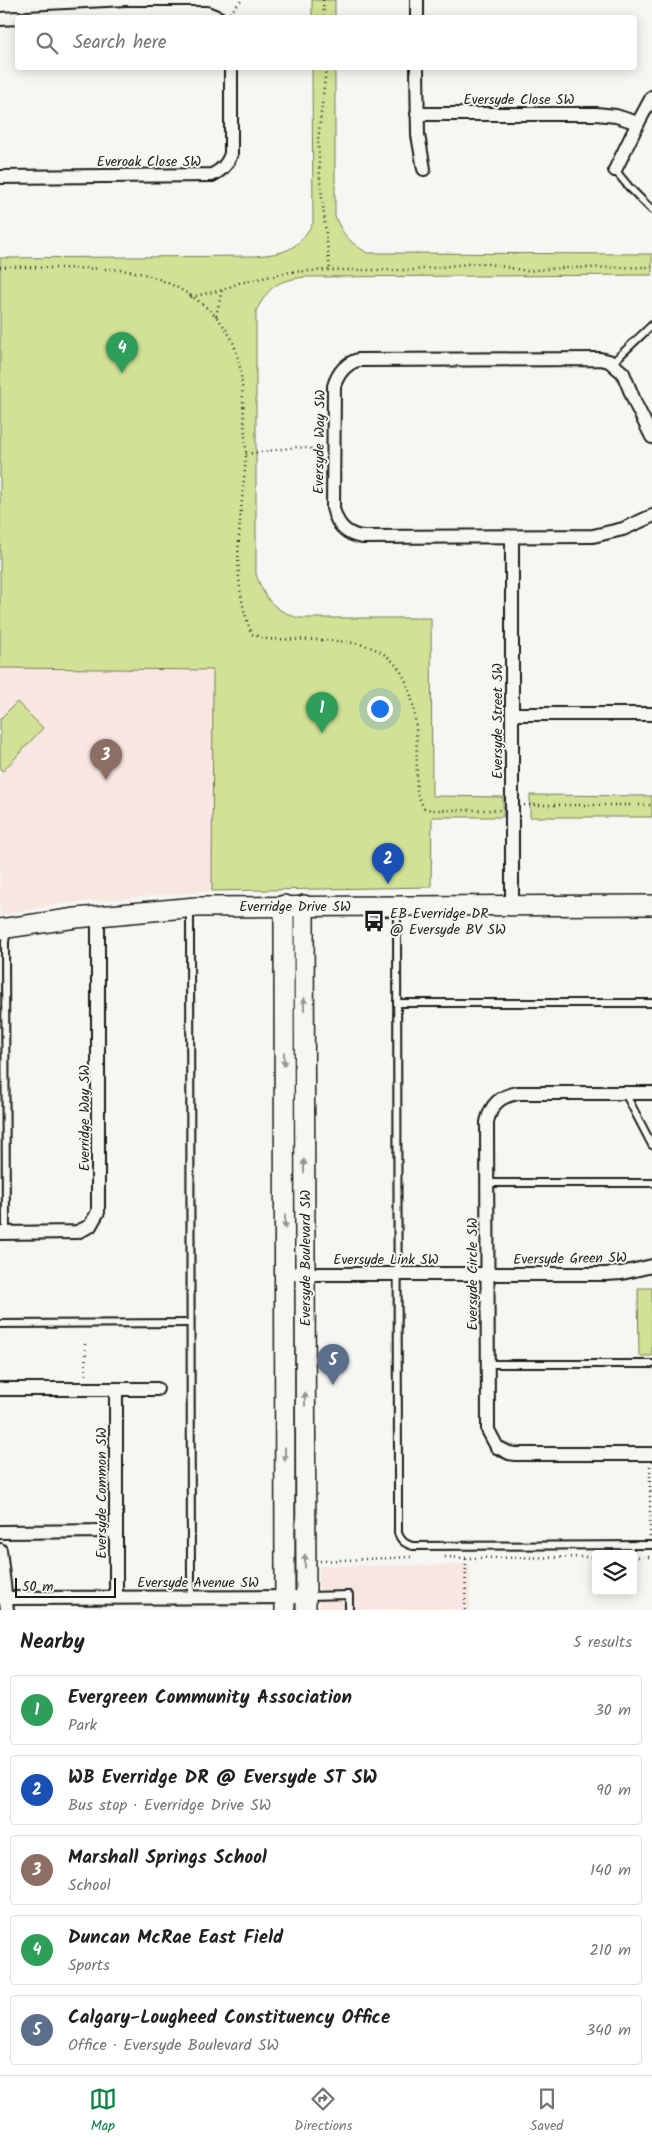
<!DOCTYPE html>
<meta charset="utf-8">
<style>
body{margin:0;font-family:Kalam,sans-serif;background:#f6f6f6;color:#202124}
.controls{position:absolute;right:15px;bottom:15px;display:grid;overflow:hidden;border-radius:5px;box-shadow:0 2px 12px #0003}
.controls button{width:45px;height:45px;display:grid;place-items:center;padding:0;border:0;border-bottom:1px solid #e0e0e0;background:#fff;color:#202124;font:25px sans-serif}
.scale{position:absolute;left:15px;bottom:12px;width:101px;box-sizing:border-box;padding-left:5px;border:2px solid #1c1c1c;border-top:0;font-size:14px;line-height:18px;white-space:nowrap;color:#1c1c1c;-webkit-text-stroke:4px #f6f6f2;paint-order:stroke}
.you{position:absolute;left:379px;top:708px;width:18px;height:18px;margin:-12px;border:4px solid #fff;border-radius:50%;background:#1a73e8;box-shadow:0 0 0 8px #1a73e833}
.badge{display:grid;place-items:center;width:32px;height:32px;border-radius:50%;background:#0b8043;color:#fff;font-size:16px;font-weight:700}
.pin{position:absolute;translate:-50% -41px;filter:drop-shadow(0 1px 2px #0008)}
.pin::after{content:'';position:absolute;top:26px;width:18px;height:15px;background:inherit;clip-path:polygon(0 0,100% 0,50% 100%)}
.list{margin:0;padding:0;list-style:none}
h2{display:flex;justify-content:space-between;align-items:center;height:65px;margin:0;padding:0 20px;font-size:21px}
h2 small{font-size:16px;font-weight:400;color:#757577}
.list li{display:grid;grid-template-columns:32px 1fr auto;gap:15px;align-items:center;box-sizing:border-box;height:70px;margin:0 10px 10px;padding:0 10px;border:1px solid #e0e0e0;border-radius:5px}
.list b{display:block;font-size:19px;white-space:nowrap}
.list p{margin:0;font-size:16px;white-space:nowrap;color:#757577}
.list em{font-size:16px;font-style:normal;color:#757577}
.icon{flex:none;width:28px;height:28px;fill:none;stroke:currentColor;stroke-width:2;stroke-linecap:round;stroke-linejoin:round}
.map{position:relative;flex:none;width:652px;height:1610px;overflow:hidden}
.search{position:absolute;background:#fff;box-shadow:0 2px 12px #0003;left:15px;right:15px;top:15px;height:55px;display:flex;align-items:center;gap:12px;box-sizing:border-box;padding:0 18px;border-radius:5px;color:#757577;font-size:19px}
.sheet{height:465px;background:#fff}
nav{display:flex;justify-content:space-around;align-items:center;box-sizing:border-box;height:70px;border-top:1px solid #e0e0e0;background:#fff;font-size:14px;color:#757577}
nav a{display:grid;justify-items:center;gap:2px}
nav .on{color:#0b8043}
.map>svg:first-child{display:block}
</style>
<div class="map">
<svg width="652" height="1610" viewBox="0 0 652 1610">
<rect width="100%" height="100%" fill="#f6f6f2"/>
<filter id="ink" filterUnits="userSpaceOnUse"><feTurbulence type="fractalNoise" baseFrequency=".02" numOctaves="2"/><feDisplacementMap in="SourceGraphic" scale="10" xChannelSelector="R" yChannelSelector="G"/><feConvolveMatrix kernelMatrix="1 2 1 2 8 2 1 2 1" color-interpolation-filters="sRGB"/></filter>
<g filter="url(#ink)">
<g fill="#f8e6e1">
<polygon points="0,668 213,669 212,891 58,904 0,915"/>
<polygon points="470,1565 470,1610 319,1610 319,1566"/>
</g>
<g fill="#d1e195" stroke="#767e58">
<rect x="312" y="0" width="23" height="17"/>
<path d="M312,68H335V216C343,236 349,241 367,253L652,254V275L305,277C276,281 270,286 256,311V574C265,600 273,609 298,618H431L432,796L503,797V817H432L431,887L212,891L213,670L0,668V258L255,256C287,253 296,251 313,223Z"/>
<polygon points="17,702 43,728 3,771 0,769 0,719"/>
<polygon points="530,795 652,796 652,817 530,817"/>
<polygon points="638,1288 652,1288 652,1356 639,1356"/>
</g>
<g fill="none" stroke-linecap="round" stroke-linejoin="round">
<g stroke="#1c1c1c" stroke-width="10">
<g id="lane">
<polyline points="615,170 629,187 652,210"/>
<polyline points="612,363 652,325"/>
<path d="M397,907L398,1491V1533C401,1541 405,1544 413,1546L652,1545"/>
<polyline points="190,909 191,1597"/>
<polyline points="397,1003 652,1003"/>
<polyline points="625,1093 652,1145"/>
<polyline points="487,1183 652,1183"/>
<polyline points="6,1233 5,942 7,930"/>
<polyline points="0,1324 190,1323"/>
<polyline points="488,1364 652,1364"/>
<polyline points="309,1596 349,1595 349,1610"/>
</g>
</g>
<g stroke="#1c1c1c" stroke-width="16">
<g id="street">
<polyline points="417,0 417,18"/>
<polyline points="27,18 127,13 207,13 219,18"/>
<polyline points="0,19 18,18"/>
<polyline points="417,68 418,135 424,169"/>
<polyline points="417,114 596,114 616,116 638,123 652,97"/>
<polyline points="615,170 638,123"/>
<path d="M0,177L212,175C222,170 227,165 231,154V68"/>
<path d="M652,437L636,405L623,373L609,361L600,359L358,360C345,364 338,373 334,386L333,508C337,525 346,535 363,537L593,536L623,529L652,516"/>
<polyline points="512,537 512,905"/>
<polyline points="512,714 652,714"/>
<path d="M652,1093H518C500,1096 491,1104 487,1122L488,1430L497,1447L509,1453L515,1454H652"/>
<polyline points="0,1233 77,1232 90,1226 98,1212 98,916"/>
<polyline points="285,1274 606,1274 622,1273 652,1266"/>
<polyline points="0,1389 157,1389"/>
<polyline points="116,1390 116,1597"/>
<polyline points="0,1532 116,1531"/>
<polyline points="0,1550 7,1610"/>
<polyline points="0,1598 305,1597"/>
</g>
</g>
<g stroke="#1c1c1c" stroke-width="22">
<g id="secondary">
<polyline points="284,905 285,1610"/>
<polyline points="304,905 306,1610"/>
<polyline points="0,929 76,918 196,907 652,905"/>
</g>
</g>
<g stroke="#1c1c1c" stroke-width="2.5" stroke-dasharray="1 4" stroke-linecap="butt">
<polyline points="323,0 324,18"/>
<polyline points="230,13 242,0"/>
<polyline points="326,68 318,141 320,179 330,270"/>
<path d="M0,267C20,266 40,268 60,268C89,269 120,267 147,275C178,284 218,309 232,340C243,365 242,391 244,417C244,430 246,443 246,455C242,515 228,577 252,634L264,639C292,640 341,638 367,646C427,665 415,745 417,794L424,808L431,810H501"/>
<polyline points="191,297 222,290"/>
<polyline points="216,316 222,290 239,283 290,272 330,270 413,270 476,263 489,264 527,271 558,268 652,267"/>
<polyline points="246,454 297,447 321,450"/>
<polyline points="524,805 652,805"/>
<polyline points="85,1344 86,1377"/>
<polyline points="650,1537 650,1465"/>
<polyline points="445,1557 466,1558 596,1557"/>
<polyline points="633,1557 652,1557"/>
<polyline points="320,1561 412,1557"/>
<polyline points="465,1610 466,1559"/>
</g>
<use href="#lane" stroke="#f6f6f2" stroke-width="6"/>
<use href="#street" stroke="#f6f6f2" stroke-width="12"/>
<use href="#secondary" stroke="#f6f6f2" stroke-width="19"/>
</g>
<defs><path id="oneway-solid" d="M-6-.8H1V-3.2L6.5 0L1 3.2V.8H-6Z" transform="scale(1.25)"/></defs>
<g fill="#949492">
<use href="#oneway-solid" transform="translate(304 1004) rotate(-90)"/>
<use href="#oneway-solid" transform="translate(284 1059) rotate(90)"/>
<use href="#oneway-solid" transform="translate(304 1166) rotate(-90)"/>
<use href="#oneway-solid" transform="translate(285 1222) rotate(90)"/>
<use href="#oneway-solid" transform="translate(305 1399) rotate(-90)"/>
<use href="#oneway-solid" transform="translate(285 1454) rotate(90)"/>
<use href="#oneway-solid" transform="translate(305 1561) rotate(-90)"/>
</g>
</g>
<defs>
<g id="bus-bare" transform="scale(1.725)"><path d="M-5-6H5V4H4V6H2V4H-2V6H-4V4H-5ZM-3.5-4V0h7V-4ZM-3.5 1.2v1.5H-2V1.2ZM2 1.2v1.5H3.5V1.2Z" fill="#1c1c1c" stroke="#f6f6f2" stroke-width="2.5" paint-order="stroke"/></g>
</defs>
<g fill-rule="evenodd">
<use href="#bus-bare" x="374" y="921"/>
</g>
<g text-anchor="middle" stroke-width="4" stroke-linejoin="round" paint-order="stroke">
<g font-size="14" fill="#1c1c1c" stroke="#f6f6f2">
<text x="519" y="104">Eversyde Close SW</text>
<text x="149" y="166">Everoak Close SW</text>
<text transform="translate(319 442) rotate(-89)" y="5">Eversyde Way SW</text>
<text transform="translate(497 721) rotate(-90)" y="5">Eversyde Street SW</text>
<text x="295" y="911">Everridge Drive SW</text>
<text transform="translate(84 1118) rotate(-90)" y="5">Everridge Way SW</text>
<text transform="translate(305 1258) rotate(-90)" y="5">Eversyde Boulevard SW</text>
<text transform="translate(570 1258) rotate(-1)" y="5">Eversyde Green SW</text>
<text x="386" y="1264">Eversyde Link SW</text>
<text transform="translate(472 1274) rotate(-90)" y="5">Eversyde Circle SW</text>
<text transform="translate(101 1493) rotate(-90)" y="5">Eversyde Common SW</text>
<text x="198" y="1587">Eversyde Avenue SW</text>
</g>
<g font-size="14" fill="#1c1c1c" stroke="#f6f6f2" text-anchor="start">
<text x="390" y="918">EB Everridge DR<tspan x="390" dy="16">@ Eversyde BV SW</tspan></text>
</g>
</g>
</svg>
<div class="controls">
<button><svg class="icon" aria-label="layers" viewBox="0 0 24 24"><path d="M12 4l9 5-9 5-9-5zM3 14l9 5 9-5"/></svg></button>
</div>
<div class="scale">50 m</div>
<div class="you"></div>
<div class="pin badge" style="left:322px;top:733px;background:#2e9e5b">1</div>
<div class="pin badge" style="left:388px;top:884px;background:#1a4fb4">2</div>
<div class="pin badge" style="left:106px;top:780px;background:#8d6e63">3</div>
<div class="pin badge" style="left:122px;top:373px;background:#2e9e5b">4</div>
<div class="pin badge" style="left:333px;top:1385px;background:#5c6f8a">5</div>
<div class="search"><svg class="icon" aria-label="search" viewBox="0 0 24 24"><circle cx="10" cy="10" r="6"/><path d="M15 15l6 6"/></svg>Search here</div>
</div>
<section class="sheet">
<h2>Nearby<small>5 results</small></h2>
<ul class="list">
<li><span class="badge" style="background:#2e9e5b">1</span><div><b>Evergreen Community Association</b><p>Park</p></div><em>30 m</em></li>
<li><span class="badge" style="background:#1a4fb4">2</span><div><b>WB Everridge DR @ Eversyde ST SW</b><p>Bus stop · Everridge Drive SW</p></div><em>90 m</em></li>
<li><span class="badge" style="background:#8d6e63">3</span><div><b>Marshall Springs School</b><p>School</p></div><em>140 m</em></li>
<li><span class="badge" style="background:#2e9e5b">4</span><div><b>Duncan McRae East Field</b><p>Sports</p></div><em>210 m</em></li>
<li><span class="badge" style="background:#5c6f8a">5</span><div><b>Calgary-Lougheed Constituency Office</b><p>Office · Eversyde Boulevard SW</p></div><em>340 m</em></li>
</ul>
</section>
<nav>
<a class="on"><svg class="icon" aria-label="map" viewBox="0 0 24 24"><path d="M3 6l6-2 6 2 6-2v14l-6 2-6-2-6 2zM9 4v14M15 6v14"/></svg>Map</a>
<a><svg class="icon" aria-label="directions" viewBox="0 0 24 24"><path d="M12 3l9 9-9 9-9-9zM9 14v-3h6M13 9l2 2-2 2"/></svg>Directions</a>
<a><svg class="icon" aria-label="saved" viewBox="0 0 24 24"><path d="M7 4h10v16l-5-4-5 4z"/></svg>Saved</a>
</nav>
